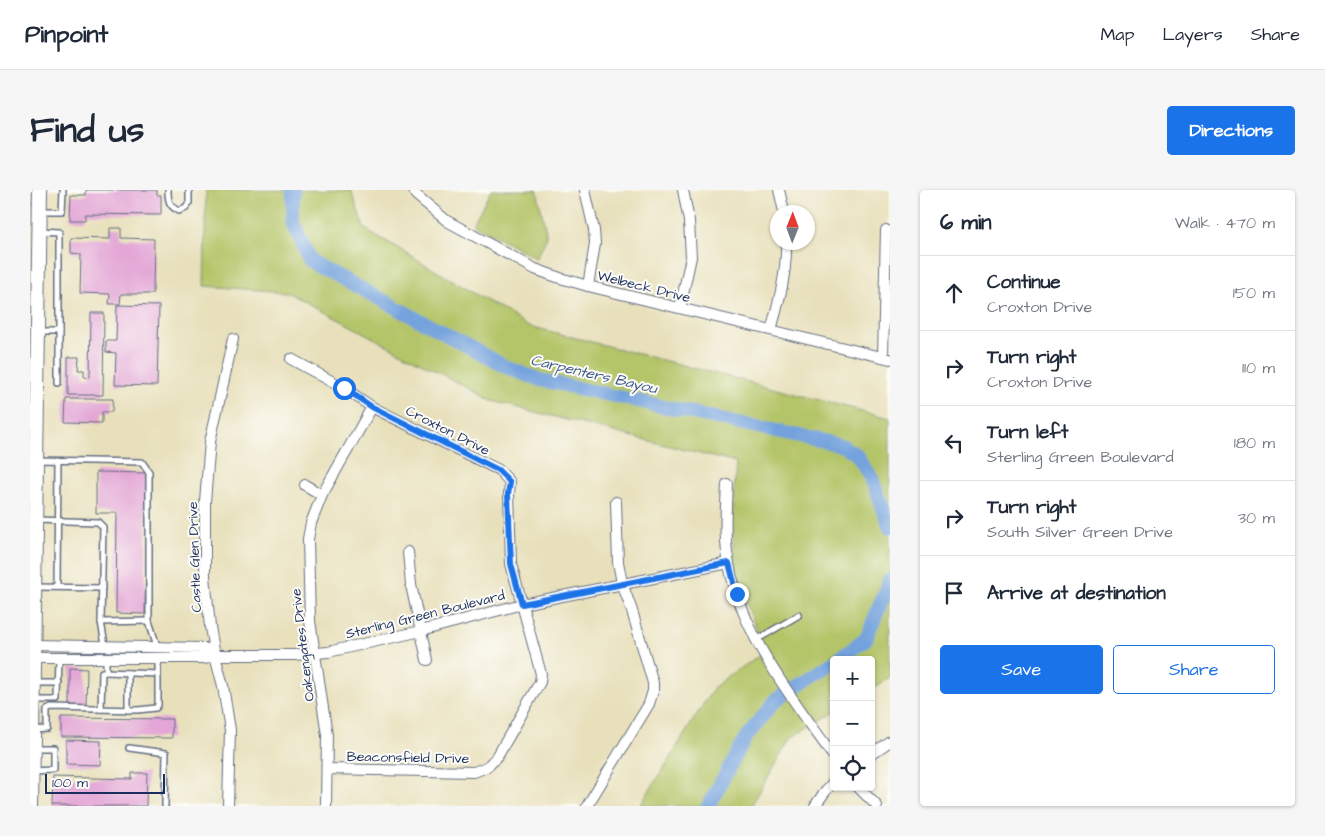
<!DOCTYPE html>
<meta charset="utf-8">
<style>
body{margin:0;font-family:"Architects Daughter",sans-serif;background:#f6f6f7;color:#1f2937}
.controls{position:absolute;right:15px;bottom:15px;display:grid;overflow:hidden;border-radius:5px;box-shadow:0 1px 4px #0004}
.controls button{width:45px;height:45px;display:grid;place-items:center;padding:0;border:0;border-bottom:1px solid #e0e1e3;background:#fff;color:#1f2937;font:25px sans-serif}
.compass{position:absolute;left:740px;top:15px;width:45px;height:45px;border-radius:50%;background:#fff;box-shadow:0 1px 4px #0004;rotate:1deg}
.scale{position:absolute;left:15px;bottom:12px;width:120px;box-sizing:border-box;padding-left:5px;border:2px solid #1b2f5e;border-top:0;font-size:14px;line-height:18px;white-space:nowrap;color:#1b2f5e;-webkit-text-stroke:4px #fdfcf7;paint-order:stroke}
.stop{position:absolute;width:15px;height:15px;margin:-11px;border:4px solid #1a73e8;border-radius:50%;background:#fff}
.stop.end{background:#1a73e8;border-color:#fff;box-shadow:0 1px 5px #0008}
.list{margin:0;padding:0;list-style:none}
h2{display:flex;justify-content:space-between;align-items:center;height:65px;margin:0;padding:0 20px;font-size:21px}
h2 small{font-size:16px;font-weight:400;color:#747a83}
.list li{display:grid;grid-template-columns:32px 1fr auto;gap:15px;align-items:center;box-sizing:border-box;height:75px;padding:0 20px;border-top:1px solid #e0e1e3}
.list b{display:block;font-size:19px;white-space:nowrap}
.list p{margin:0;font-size:16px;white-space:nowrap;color:#747a83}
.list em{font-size:16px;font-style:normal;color:#747a83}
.actions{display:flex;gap:10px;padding:15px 20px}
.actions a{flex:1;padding:11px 0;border:1px solid #1a73e8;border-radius:5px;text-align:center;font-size:18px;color:#1a73e8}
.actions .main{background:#1a73e8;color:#fff}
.icon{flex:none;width:28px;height:28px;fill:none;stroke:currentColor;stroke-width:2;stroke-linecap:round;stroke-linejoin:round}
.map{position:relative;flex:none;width:860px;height:616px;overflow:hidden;border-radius:5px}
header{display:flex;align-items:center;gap:30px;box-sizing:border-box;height:70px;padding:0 25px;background:#fff;border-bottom:1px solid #e0e1e3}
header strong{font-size:24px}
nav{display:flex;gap:28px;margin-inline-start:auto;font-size:18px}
.intro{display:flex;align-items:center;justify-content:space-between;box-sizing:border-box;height:120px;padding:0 30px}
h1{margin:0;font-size:35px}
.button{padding:12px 22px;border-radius:5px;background:#1a73e8;color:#fff;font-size:18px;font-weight:700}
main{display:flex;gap:30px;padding:0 30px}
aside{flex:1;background:#fff;border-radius:5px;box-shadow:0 1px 4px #0004}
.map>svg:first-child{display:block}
</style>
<header>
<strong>Pinpoint</strong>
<nav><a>Map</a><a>Layers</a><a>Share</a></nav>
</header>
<div class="intro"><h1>Find us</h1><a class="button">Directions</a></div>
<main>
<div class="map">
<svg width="860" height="616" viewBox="0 0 860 616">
<rect width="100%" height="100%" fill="#fdfcf7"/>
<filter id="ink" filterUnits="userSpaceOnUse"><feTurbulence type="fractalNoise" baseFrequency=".02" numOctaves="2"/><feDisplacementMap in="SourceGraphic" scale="10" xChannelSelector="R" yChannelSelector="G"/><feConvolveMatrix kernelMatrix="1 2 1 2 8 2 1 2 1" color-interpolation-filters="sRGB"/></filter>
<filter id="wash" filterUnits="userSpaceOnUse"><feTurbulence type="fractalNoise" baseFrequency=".0096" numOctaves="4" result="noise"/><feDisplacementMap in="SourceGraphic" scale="20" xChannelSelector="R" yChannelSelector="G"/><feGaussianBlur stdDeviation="1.12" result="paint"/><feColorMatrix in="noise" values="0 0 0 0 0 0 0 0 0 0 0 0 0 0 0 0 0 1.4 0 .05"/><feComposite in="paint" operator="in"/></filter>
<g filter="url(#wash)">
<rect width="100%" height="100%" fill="#e8e0bb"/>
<g fill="#b4c467" stroke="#687a62">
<path d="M176,0H321L334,38L499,136L860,228V488L841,499V470H804V522L761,548L721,616H610L684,497L737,460C728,442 719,423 713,403C699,362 703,317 706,273L462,211L257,102L174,96Z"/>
<polygon points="461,0 507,0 517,47 507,68 443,34"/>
</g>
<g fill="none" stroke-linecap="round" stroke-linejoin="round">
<g stroke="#73a2dd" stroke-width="14">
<polyline points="263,0 263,32 280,71 478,178 510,190 811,255 827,265 842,288 860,337"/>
<polyline points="807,470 836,449 860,390"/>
<polyline points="678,616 716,547 746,510 804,472"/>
</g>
</g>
<g id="blocks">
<g fill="#e3a6d6">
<polygon points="56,0 127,0 127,5 131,5 131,25 55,24 55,30 40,30 41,5 56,5"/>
<polygon points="80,38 91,38 91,48 124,49 123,104 91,104 90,114 79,114 80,104 50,103 51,64 41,63 41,48 80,49"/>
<polygon points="87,115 129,116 127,196 85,195 86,163 76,162 76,151 86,151"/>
<polygon points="61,123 74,123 73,205 38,205 38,167 49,167 48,180 54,180 54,186 60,187"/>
<polygon points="36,209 83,209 82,222 72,222 72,233 35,232"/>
<polygon points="66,282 117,283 115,424 86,423 87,323 66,323"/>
<polygon points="40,478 57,479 56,516 40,515"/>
<polygon points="31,528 142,529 142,548 31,547"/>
<polygon points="36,550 71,551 70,575 36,574"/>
<polygon points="102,583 117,583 116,616 22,616 23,587 102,589"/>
</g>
</g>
</g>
<g filter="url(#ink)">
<use href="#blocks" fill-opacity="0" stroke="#636d7f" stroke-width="1"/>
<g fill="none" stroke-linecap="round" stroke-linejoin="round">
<g stroke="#636d7f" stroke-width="8">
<g id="service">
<path d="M138,0C138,11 139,16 149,21L156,18L159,13V0"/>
<polyline points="10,21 32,21 33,0"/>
<polyline points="8,142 29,142 29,42 10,41"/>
<polyline points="29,142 29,193"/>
<polyline points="7,270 112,272 119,282 119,431 127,456"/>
<polyline points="6,330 68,332 73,337 71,432 75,455"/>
<polyline points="5,397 72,398"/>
<polyline points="27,397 28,271"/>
<polyline points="71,432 119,431"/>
<polyline points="726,450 769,425"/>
<polyline points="76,482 128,484"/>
<polyline points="4,493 29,493"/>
<polyline points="4,510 28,510 29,468"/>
<polyline points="71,519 72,482 76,482 76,468"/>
<polyline points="98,520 98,483"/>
<polyline points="3,540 17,539 17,520 21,518 108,520 126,518 128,515 128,468"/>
<polyline points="99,558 136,563 135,616"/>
<polyline points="2,581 23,580 23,558 4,558"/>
</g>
</g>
<g stroke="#636d7f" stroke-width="12">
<g id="minor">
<polyline points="383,0 386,5 417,31 505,79 530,88 558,96 860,169"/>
<polyline points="555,0 564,40 565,54 558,96"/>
<polyline points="749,0 754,22"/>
<polyline points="650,118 661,67 659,31 653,0"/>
<path d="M741,140C749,111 757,83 756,52"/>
<polyline points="853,167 856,40"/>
<polyline points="261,169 314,198 342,217 469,280 480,292 479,304 481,374 511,484 510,492 467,567 457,577 444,582 297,579"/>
<path d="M697,294C696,316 694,339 697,362C707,440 760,505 804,567"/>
<polyline points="275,295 292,305"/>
<polyline points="378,362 381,395 397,470"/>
<polyline points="4,455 174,458 185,465"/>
<polyline points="4,468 175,468 185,465 264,465 298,462 391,441 492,414 699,373"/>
<polyline points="841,564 860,551"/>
<polyline points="828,597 847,616"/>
<polyline points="198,616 200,540 193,496 185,465 180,437 175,386 175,311 180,252 203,149"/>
<polyline points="296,616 297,545 280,431 278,349 281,333 292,305 342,217"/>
<polyline points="557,616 619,514 623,501 623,493 602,421 592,393 588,372 586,312"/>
<polyline points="785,616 794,603 804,591"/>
</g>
</g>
<g stroke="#636d7f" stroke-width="16">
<polyline id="secondary" points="1,616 10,0"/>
</g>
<use href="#service" stroke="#fff" stroke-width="5"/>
<use href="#minor" stroke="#fff" stroke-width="10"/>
<use href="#secondary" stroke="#fff" stroke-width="14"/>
</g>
</g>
<g fill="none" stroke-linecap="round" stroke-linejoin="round" filter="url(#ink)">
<polyline stroke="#1a73e8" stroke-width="6" points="314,198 342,217 468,280 480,292 478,304 481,374 492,414 699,373 707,404"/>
</g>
<g text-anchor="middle" stroke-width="4" stroke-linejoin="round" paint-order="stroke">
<g font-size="14" fill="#1b2f5e" stroke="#fdfcf7">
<text transform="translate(614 96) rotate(14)" y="5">Welbeck Drive</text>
<text transform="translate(418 240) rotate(27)" y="5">Croxton Drive</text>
<text transform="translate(164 367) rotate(-92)" y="5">Castle Glen Drive</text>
<text transform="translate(395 424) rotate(-14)" y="5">Sterling Green Boulevard</text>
<text transform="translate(272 455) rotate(-97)" y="5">Oakengates Drive</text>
<text transform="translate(378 567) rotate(1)" y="5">Beaconsfield Drive</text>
</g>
<g font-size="15" font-style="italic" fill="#3a578a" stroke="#fdfcf7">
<text transform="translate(564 184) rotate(13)" y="5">Carpenters Bayou</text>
</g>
</g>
</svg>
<div class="controls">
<button>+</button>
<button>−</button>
<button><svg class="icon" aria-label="locate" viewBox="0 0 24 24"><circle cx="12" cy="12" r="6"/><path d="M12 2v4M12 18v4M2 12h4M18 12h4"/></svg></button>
</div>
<svg class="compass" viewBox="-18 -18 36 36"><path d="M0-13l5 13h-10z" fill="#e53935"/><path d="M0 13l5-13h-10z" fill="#747a83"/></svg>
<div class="scale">100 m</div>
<div class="stop" style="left:314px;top:198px"></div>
<div class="stop end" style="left:707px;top:404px"></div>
</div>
<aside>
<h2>6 min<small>Walk · 470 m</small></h2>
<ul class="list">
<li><svg class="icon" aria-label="ahead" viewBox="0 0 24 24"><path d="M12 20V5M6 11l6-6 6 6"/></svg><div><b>Continue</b><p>Croxton Drive</p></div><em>150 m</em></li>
<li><svg class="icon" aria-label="right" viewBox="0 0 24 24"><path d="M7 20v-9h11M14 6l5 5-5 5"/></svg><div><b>Turn right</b><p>Croxton Drive</p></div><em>110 m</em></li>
<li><svg class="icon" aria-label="left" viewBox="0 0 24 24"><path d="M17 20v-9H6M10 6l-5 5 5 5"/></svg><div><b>Turn left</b><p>Sterling Green Boulevard</p></div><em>180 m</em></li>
<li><svg class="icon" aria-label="right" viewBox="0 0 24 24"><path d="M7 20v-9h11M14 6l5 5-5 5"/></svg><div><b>Turn right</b><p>South Silver Green Drive</p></div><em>30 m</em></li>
<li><svg class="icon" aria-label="arrive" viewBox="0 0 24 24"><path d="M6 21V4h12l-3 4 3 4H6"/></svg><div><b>Arrive at destination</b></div></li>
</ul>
<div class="actions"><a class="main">Save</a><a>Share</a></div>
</aside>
</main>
